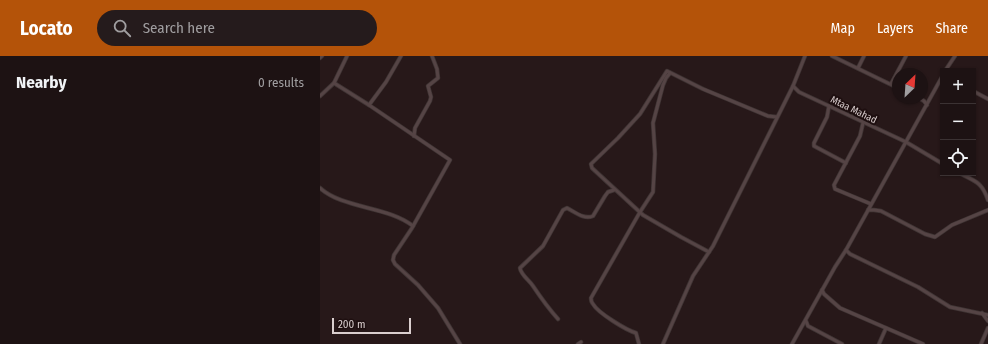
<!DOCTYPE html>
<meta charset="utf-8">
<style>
body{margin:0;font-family:"Fira Sans Condensed",sans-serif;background:#251b1c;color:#f1f3f6}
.controls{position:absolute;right:12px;top:12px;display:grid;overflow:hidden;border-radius:0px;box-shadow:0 1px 3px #0004}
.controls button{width:36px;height:36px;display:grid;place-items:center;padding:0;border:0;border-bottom:1px solid #3b3233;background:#1d1213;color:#f1f3f6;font:20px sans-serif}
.compass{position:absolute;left:572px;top:12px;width:36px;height:36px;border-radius:50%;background:#1d1213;box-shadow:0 1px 3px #0004;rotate:25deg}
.scale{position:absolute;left:12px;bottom:10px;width:79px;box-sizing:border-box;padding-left:4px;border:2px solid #dacfcf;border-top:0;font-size:11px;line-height:14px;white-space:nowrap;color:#dacfcf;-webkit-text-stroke:3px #1e0f10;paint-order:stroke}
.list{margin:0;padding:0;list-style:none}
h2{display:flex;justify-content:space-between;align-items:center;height:52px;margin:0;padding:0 16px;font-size:17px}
h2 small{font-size:13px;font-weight:400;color:#a09ea0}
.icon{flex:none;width:22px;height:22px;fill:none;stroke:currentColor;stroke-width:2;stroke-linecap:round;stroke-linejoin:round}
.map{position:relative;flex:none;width:668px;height:288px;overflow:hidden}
header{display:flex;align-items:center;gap:24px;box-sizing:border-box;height:56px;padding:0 20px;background:#b45309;color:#fff}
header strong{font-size:19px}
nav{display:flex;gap:22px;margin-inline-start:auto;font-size:14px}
.search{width:280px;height:36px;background:#251b1c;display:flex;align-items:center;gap:10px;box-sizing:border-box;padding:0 14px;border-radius:22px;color:#a09ea0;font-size:15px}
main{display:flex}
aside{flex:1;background:#1d1213}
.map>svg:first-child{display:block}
</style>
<header>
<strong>Locato</strong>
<div class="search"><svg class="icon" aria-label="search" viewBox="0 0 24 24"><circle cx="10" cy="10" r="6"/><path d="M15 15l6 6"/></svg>Search here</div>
<nav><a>Map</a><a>Layers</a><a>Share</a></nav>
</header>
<main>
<aside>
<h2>Nearby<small>0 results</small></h2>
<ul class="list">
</ul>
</aside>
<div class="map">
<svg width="668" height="288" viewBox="0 0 668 288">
<rect width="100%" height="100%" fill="#271819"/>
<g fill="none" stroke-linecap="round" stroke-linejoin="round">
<g stroke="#403535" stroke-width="4.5">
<g id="minor">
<polyline points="512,0 578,32"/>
<polyline points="0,2 2,0"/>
<polyline points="538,12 544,0"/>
<polyline points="625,15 635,0"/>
<polyline points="14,27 49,49 130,104 92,172 74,199 73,204 75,208 98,229 118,252 140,288"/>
<polyline points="571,28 586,0"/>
<polyline points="473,30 479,36 586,86 623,108"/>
<polyline points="653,35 668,43"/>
<polyline points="0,40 14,27 27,0"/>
<polyline points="599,42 604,45 607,49"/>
<polyline points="49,49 66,26 81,0"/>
<polyline points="509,50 507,61 494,87 494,90 526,107"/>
<polyline points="543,67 540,80 514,129 515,133 551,148"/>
<polyline points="94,80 95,72 110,45 111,41 108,30 118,22 117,13 112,0"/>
<path d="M639,117C655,125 662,126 668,144"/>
<path d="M0,132C23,153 68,150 93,170"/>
<polyline points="548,154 554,154 561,155 605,178 615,181 632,169 668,154"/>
<polyline points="526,194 530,198 598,231 630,251 668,259"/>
<polyline points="389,196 361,181 323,159 272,112 271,108 298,82 320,58 347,15 383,33 448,60 457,61"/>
<polyline points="502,234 504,238 520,252 603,288"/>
<polyline points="662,257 668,265"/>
<path d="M238,263C229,253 221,242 213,230C209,224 201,219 200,212L223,190L243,154L247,152C255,156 264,164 273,160L285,140L288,136L294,134"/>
<polyline points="486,265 488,270 522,288"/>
<polyline points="258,288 261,286"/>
<path d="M319,288L316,277C306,274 278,257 273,248C271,246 271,245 271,242L320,156L333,136L335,98L333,67L343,29L346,22L350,17"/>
<polyline points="343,288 373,220 393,190 473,30 485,0"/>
<polyline points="472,288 515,211 526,194 623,19"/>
<polyline points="559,288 566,272"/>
<polyline points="661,288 668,272"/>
</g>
</g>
<use href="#minor" stroke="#554445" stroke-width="3"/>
</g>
<g text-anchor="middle" stroke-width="4" stroke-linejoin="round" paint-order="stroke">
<g font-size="10" fill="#dacfcf" stroke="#1e0f10">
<text transform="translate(534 53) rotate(26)" y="4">Mtaa Mahad</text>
</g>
</g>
</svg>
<div class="controls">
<button>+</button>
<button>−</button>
<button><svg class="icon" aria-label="locate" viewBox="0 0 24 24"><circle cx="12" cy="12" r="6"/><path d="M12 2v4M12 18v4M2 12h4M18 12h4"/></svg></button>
</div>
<svg class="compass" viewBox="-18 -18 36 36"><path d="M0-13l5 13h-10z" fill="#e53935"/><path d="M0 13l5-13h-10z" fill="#a09ea0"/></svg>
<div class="scale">200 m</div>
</div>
</main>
